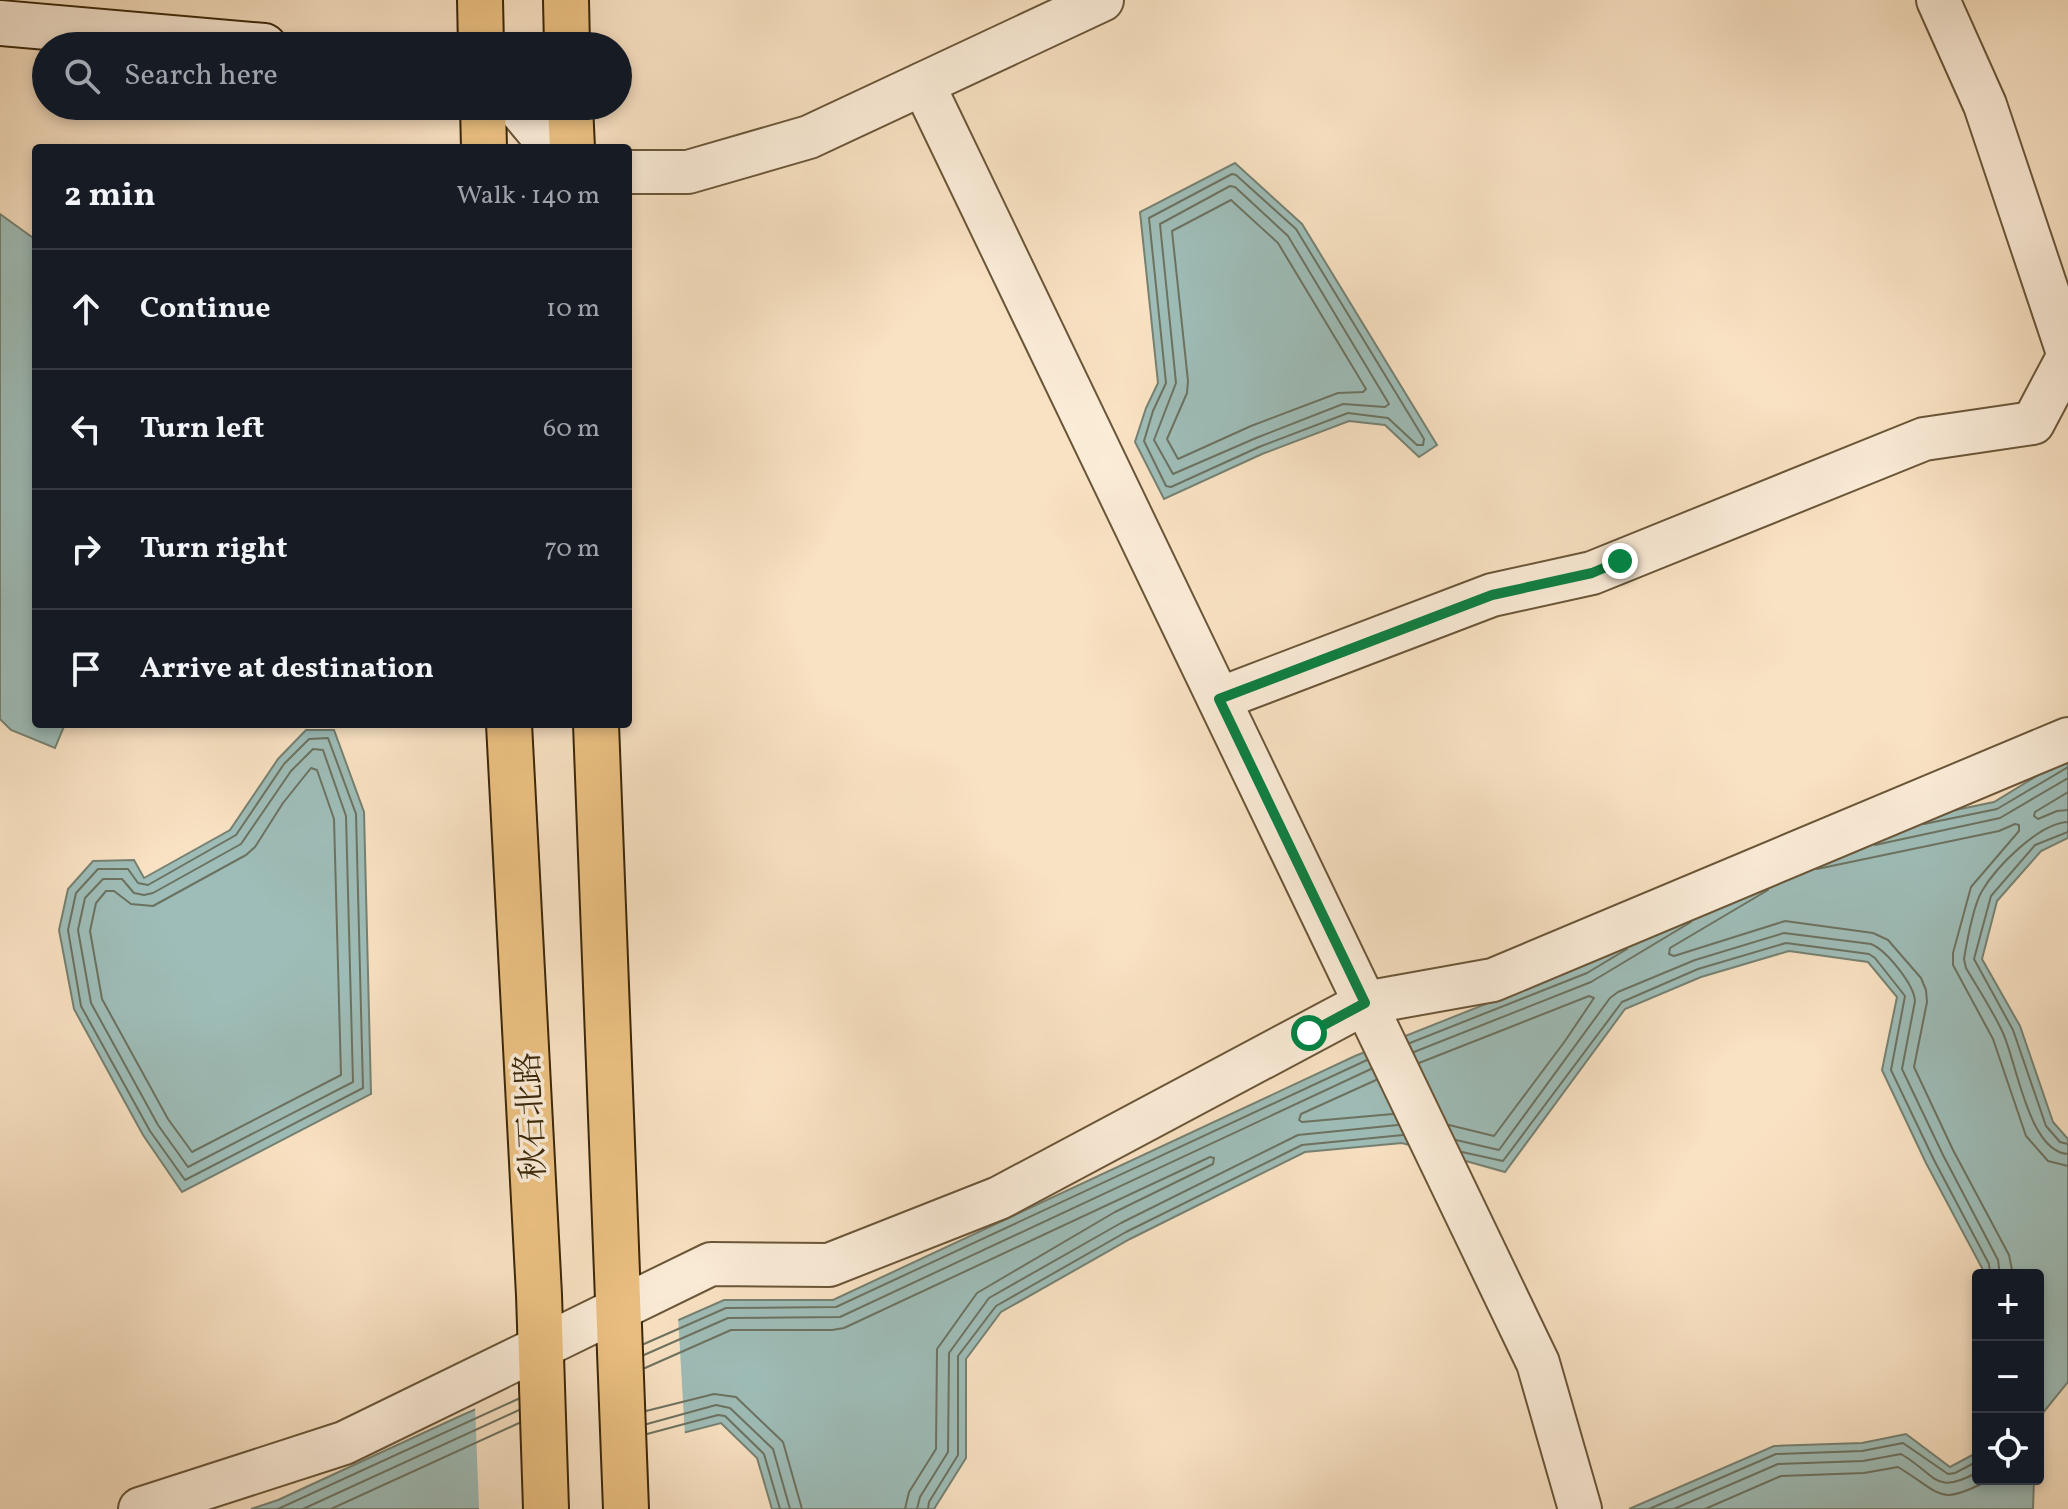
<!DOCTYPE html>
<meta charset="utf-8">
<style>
body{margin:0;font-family:Vollkorn,"Noto Serif SC",serif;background:#242831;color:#f1f3f6}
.controls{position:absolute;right:24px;bottom:24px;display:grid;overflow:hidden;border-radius:8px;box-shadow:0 4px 12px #0003}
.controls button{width:72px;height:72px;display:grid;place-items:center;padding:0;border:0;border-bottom:2px solid #363941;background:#171b24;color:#f1f3f6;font:40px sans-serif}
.stop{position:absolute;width:24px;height:24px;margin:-18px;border:6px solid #0b8043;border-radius:50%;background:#fff}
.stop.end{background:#0b8043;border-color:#fff;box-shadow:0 2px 8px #0008}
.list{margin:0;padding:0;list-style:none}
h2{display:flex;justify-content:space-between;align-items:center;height:104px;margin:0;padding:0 32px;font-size:34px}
h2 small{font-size:26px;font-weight:400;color:#9ea1a6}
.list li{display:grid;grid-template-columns:52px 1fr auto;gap:24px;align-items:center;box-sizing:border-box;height:120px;padding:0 32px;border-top:2px solid #363941}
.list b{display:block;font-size:30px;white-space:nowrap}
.list em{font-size:26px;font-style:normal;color:#9ea1a6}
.icon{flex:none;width:44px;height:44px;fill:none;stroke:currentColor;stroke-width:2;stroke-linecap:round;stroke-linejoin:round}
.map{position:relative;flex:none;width:2068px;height:1509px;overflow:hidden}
.search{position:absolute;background:#171b24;box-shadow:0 4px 12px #0003;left:32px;top:32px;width:600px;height:88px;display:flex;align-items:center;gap:20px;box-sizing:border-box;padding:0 28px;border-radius:44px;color:#9ea1a6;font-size:30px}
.panel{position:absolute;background:#171b24;box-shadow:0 4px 12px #0003;left:32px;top:144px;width:600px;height:584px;border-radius:8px}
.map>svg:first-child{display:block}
</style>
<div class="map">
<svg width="2068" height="1509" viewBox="0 0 2068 1509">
<rect width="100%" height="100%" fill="#f9e2c3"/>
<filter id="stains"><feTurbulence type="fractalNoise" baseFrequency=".0025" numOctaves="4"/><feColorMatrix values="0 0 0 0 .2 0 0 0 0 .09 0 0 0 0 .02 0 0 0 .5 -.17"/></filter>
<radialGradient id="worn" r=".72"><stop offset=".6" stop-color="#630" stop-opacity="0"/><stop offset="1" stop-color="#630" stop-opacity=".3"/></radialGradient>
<g fill="#9ebdb8" stroke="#768172" stroke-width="2">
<polygon points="1235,163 1302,224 1437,445 1419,457 1385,425 1349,421 1262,454 1164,499 1135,442 1146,408 1158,383 1140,212"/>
<polygon points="0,214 36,240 36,724 65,724 55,748 11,730 0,719"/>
<polygon points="306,730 334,730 364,812 371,1094 182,1192 143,1135 74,1009 59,930 68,889 93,861 134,860 144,878 230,830 278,759"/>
<polygon points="2068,757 2068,838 2041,851 1997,901 1982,959 2020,1026 2053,1122 2068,1139 2068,1382 2038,1419 2038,1275 1983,1275 1982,1268 1926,1163 1882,1070 1897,997 1868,962 1789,951 1701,977 1625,1009 1505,1172 1402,1143 1305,1152 1130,1239 1001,1312 966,1359 966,1458 934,1509 772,1509 757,1458 721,1423 582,1459 511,1509 251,1509 278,1500 458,1417 724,1300 833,1300 1355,1056 1584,965 1783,846 1994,802"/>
<polygon points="1906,1434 1950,1467 1978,1452 1978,1479 2034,1479 2033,1509 1629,1509 1774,1446 1862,1443"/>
</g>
<polygon fill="#f9e2c3" points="678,1316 685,1436 584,1463 518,1509 479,1509 475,1405"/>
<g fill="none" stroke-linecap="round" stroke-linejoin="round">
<g stroke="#6c7260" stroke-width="2">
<polygon points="1232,174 1236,175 1296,229 1424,439 1423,445 1417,445 1388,418 1348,413 1259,447 1171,487 1166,486 1144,441 1153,411 1166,383 1149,218"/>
<polygon points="1230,186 1235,187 1288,236 1389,404 1385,407 1343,404 1256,438 1173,474 1154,440 1176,383 1160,224"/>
<polygon points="1231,200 1278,243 1366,389 1363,392 1338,393 1251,426 1178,459 1167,439 1187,393 1188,381 1172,231"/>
<polygon points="328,738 356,814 363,1088 185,1180 150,1131 81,1006 68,930 76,893 98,869 128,869 138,883 148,885 236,835 284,764 309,739"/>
<polygon points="313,749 323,750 346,816 353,1082 188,1167 158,1125 91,1003 78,930 85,898 103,879 122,879 134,893 144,895 153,893 241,844 291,771"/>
<polygon points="311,768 317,770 334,819 341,1075 192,1152 168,1119 102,999 90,931 96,903 106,891 114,891 131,904 153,906 246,855 255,847 283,803"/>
<polyline points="2068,792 2035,812 2034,816 2038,819 2057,811 2068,810"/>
<path d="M2068,822C2039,823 1996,867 1982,891C1973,906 1967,941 1964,959L1966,968C1979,990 1993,1011 2003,1033C2017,1064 2029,1152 2068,1154"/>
<polyline points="1924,824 1997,809 2068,767"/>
<polyline points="2068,832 2035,845 1991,896 1974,959 2013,1030 2046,1126 2060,1142 2068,1144"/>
<polyline points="1875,845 2000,818 2068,778"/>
<polyline points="1817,869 1999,831 2015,824 2019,825 2019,831 1971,887 1953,953 1953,965 1993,1039 2026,1136 2048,1161 2068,1166"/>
<polyline points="1768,890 1670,948 1669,954 1674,956 1785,921 1873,933 1888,940 1921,978 1926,990 1927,1002 1914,1067 1953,1150 2009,1255 2013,1275"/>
<polyline points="1410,1043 1587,973 1627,949"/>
<polyline points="1414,1052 1591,982 1691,922"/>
<polyline points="1419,1063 1589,996 1594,998 1565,1041 1494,1136 1449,1125"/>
<polyline points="1376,1080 1301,1114 1299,1120 1302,1122 1393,1114"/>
<path d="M1456,1140L1499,1150L1610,998L1618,992L1695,960L1784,933L1871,944C1886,950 1914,984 1915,1001L1902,1069L1943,1155L1998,1260L2000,1275"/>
<polyline points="1462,1152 1503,1161 1622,1002 1698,969 1786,943 1869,954 1875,958 1905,996 1891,1070 1934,1160 1989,1264 1990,1275"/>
<polyline points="644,1344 726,1308 836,1307 1367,1060"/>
<polyline points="644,1355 728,1318 840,1317 1371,1069"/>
<polyline points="645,1368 731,1330 832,1330 844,1328 1210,1157 1214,1158 1213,1164 1115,1212 977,1293 937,1349 936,1449 909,1492 905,1509"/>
<polyline points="646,1411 714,1394 736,1397 783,1442 802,1509"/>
<polyline points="647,1424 716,1405 730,1408 773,1449 790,1509"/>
<polyline points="647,1434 718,1415 725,1416 764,1454 780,1509"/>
<polyline points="278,1509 518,1399"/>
<polyline points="303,1509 519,1410"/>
<polyline points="331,1509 519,1423"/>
<polyline points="917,1509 920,1497 948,1452 949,1353 989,1298 1121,1223 1298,1135 1398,1125"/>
<polyline points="928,1509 929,1502 958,1455 958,1356 996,1306 1126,1232 1302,1145 1403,1135"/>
<polyline points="1649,1509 1776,1454 1862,1451 1903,1443 1948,1474 1955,1473 1978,1461"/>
<path d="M1674,1509L1778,1464L1863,1461L1901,1454C1937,1475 1934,1496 1978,1472"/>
<path d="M1705,1509L1781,1476L1864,1473L1898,1467C1944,1495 1938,1507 1991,1479"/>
</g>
<g stroke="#6a5638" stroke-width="46">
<g id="street">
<polyline points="1938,0 1985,105 2068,353"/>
<polyline points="923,84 1538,1363 1580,1509"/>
<polyline points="517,106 552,148"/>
<polyline points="628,172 688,172 809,137 1102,0"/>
<polyline points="1219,699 1492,595 1592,573 1924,439 2033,423 2068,357"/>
<polyline points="140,1509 344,1443 711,1264 829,1265 999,1198 1365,1003 1493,980 2068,739"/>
</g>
</g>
<g stroke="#3b2709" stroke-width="48">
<polyline id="secondary" points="0,23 264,46"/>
</g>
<g stroke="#3b2709" stroke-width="48">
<g id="primary">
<polyline points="480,0 481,46"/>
<polyline points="566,0 567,46"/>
<polyline points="483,106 484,148"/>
<polyline points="570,106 572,148"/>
<polyline points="509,724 539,1295 546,1509"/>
<polyline points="596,724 626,1509"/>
</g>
</g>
<use href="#street" stroke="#fbecd8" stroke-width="42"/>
<use href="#secondary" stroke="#fbecd8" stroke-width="44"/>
<use href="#primary" stroke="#ecc182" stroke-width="44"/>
</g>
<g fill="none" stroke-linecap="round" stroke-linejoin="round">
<polyline stroke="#0b8043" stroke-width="10" points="1309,1033 1365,1003 1219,699 1492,595 1592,573 1620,561"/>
</g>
<g text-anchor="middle" stroke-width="7" stroke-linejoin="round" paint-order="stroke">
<g font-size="32" fill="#3b2709" stroke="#fbecd8">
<text transform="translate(530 1116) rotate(-93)" y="11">秋石北路</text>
</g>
</g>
<rect width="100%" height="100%" filter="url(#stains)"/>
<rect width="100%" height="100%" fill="url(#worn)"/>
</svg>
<div class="controls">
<button>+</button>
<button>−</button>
<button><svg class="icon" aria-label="locate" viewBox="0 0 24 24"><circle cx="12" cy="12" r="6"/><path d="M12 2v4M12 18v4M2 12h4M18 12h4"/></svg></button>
</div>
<div class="stop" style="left:1309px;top:1033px"></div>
<div class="stop end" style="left:1620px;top:561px"></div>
<div class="search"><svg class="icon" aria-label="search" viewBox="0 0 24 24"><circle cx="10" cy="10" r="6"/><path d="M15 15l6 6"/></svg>Search here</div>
<section class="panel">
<h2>2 min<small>Walk · 140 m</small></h2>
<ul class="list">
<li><svg class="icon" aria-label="ahead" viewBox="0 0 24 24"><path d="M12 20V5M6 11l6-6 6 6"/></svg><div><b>Continue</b></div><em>10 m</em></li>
<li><svg class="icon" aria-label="left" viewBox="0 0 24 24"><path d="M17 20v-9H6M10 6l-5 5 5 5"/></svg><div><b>Turn left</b></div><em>60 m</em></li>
<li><svg class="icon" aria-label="right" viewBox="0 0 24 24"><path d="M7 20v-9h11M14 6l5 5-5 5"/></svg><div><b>Turn right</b></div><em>70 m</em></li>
<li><svg class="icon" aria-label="arrive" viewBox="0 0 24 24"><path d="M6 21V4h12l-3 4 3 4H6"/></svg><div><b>Arrive at destination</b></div></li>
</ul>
</section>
</div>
